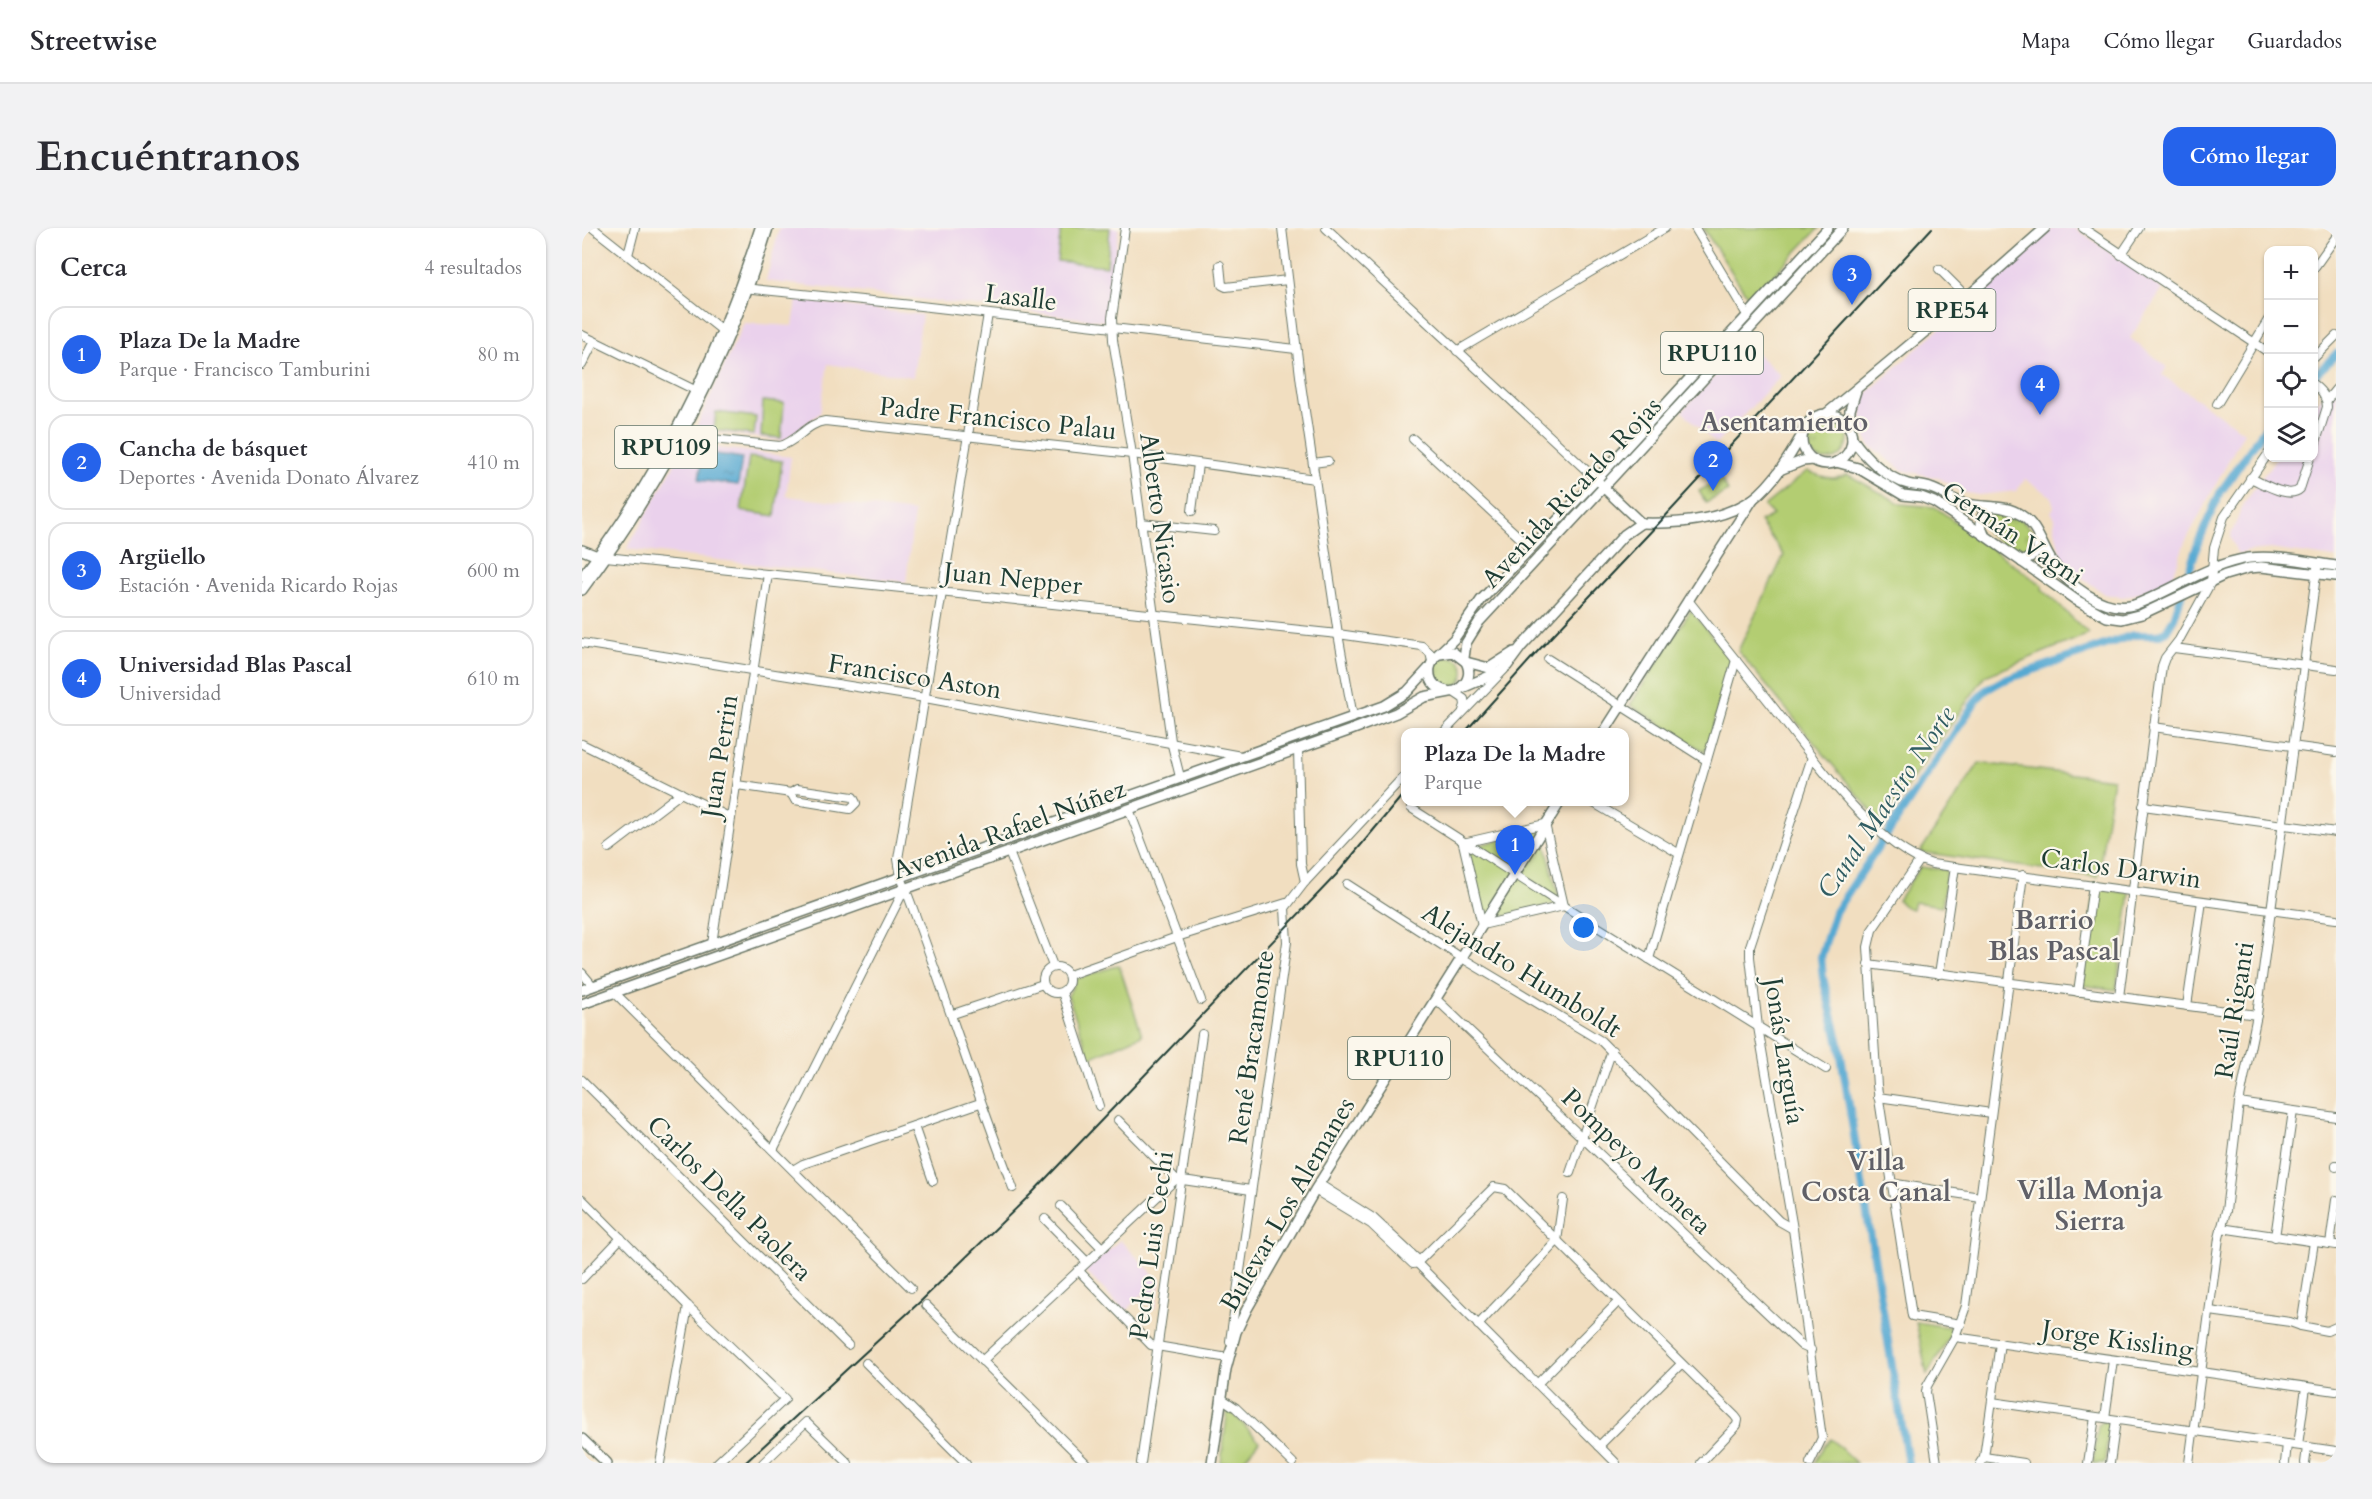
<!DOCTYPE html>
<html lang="es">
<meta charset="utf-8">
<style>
body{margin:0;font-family:Cardo,serif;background:#f2f2f3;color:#2b2b33}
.controls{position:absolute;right:18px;top:18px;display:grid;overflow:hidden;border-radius:12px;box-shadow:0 2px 4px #0004}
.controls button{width:54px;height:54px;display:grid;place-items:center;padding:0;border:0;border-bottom:2px solid #e1e1e2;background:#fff;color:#2b2b33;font:30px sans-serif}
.you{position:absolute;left:1002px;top:700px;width:21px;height:21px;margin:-15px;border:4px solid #fff;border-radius:50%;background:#1a73e8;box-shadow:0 0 0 9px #1a73e833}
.badge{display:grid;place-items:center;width:39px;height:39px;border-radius:50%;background:#2563eb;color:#fff;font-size:20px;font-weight:700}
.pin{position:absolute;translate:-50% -50px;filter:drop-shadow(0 2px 3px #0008)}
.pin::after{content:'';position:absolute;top:32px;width:21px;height:18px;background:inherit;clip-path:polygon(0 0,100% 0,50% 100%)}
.popup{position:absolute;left:819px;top:500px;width:228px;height:78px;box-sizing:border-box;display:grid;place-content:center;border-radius:12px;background:#fff;filter:drop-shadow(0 2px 4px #0005);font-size:20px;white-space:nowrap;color:#7c7c81}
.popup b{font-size:22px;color:#2b2b33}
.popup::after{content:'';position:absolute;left:50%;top:100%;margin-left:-12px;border:12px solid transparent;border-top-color:#fff}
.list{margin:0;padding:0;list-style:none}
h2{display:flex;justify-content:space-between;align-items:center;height:78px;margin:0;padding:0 24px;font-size:26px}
h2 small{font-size:20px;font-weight:400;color:#7c7c81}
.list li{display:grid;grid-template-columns:39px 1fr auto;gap:18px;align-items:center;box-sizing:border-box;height:96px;margin:0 12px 12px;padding:0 12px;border:2px solid #e1e1e2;border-radius:18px}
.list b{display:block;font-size:22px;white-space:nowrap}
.list p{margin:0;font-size:20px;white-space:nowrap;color:#7c7c81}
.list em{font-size:20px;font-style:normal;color:#7c7c81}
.icon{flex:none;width:33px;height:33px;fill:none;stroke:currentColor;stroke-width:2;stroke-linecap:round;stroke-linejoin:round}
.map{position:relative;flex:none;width:1754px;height:1235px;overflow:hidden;border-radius:18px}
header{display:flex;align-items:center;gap:36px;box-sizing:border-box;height:84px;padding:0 30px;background:#fff;border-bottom:2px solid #e1e1e2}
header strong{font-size:28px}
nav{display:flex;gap:33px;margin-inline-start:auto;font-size:21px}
.intro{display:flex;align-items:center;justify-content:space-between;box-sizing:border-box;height:144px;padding:0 36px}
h1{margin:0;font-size:42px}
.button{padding:15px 27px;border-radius:18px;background:#2563eb;color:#fff;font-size:21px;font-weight:700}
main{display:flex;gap:36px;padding:0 36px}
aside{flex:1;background:#fff;border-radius:18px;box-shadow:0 2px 4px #0004}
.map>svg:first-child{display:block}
</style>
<header>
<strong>Streetwise</strong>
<nav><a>Mapa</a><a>Cómo llegar</a><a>Guardados</a></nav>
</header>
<div class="intro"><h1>Encuéntranos</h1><a class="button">Cómo llegar</a></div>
<main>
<aside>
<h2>Cerca<small>4 resultados</small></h2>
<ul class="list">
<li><span class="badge">1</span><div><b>Plaza De la Madre</b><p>Parque · Francisco Tamburini</p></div><em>80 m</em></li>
<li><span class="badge">2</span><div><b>Cancha de básquet</b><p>Deportes · Avenida Donato Álvarez</p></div><em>410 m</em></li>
<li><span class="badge">3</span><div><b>Argüello</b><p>Estación · Avenida Ricardo Rojas</p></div><em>600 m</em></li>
<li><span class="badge">4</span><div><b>Universidad Blas Pascal</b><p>Universidad</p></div><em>610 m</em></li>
</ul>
</aside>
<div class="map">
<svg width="1754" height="1235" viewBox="0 0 1754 1235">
<defs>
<pattern id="grass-tufts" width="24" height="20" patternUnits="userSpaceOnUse" patternTransform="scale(1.5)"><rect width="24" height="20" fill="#b3cd72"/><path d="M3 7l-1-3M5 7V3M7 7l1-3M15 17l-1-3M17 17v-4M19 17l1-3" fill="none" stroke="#91a85e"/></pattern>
<pattern id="water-ripples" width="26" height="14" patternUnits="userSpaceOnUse" patternTransform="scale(1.5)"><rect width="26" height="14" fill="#56a9d2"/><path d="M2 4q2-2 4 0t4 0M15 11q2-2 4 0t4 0" fill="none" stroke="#478bab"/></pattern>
</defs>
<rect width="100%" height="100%" fill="#fbf7ec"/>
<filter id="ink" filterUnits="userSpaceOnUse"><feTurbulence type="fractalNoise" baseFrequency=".0167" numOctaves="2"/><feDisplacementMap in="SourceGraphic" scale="12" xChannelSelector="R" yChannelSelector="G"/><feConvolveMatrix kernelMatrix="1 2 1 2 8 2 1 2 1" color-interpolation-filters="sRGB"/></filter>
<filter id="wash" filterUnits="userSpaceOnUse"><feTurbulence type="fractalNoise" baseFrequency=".008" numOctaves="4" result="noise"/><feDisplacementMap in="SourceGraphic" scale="24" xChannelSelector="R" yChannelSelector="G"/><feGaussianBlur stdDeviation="1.35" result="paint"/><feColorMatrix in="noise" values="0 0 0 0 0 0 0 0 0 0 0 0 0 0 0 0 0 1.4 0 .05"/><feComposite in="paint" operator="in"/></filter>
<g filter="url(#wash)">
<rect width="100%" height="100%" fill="#f1dec0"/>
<g fill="#ead1ec">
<polygon points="197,0 537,0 523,93 184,53"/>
<polygon points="1471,0 1493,0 1581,61 1548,110 1585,139 1580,147 1662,204 1603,314 1589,353 1548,368 1539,369 1523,366 1484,338 1479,329 1472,297 1473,290 1469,284 1472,279 1469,268 1443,251 1434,263 1397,267 1380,264 1357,250 1320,242 1287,217 1282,204 1279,177 1286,164"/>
<polygon points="215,72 340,87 331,149 246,136 238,185 201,213 117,202 115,197 162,95 211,98"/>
<polygon points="1164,115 1199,148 1134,216 1100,183"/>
<polygon points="1754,154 1754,330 1688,321 1666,323 1656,327 1648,309 1662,275 1694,230 1732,230 1732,178"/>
<polygon points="104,216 209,229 204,268 332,284 324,354 45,321"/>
<polygon points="538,1012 578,1053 573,1081 560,1066 544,1084 503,1043"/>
</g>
<g fill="url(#grass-tufts)" stroke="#698553" stroke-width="1.5">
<circle cx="1245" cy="211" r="21"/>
<path d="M1410,282C1431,283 1439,290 1452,305C1452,318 1450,324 1435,325L1405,305L1401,292Z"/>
<circle cx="867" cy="444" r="15"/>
</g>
<g fill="#b3cd72" stroke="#698553" stroke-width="1.5">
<polygon points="479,0 528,0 525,38 475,33"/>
<polygon points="1121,0 1237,0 1168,72"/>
<polygon points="181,173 202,175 199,210 179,208"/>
<polygon points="134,184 174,189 172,207 132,202"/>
<polygon points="167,229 200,233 193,288 159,283"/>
<path d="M1225,243C1238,248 1252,254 1265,246L1319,276L1353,279L1461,358L1460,361L1507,406L1403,448L1299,595L1156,423L1202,327L1178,294L1191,287L1182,278Z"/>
<polygon points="1139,251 1146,263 1124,275 1117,263"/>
<polygon points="1109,382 1150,433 1123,524 1048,477"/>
<polygon points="1397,535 1531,551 1516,649 1338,624"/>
<polygon points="960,602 978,675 907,692 902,688 885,620"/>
<path d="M1338,639L1365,642L1360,678L1332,674L1330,681C1323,680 1320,677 1316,672Z"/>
<polygon points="1513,660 1548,665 1534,762 1500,757"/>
<polygon points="537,737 560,807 508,830 486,768 494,751"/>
<polygon points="1334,1094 1372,1100 1345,1147"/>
<polygon points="646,1180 677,1213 659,1235 639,1235"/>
<polygon points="1521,1193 1526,1195 1527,1198 1523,1231 1522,1235 1511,1235 1516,1197"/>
<polygon points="1249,1211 1274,1235 1232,1235 1242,1218"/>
</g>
<polygon fill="url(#water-ripples)" stroke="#3a7383" stroke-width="1.5" points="121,224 160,230 156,257 117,252"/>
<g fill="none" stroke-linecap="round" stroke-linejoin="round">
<g stroke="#56a9d2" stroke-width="8">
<polyline points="1732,149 1754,126"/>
<polyline points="1326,1235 1257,816 1241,750 1239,729 1253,684 1396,470 1404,462 1420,453 1551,407 1576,407 1584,403 1592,390 1616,315 1638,265 1686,196"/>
</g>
</g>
</g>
<g filter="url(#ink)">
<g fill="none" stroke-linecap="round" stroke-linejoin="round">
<g stroke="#687565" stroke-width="10">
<g id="minor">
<polyline points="11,0 141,103"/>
<polyline points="543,0 530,90 531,112 550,226 589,513 598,549"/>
<polyline points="700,0 719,156 756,406 771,489"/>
<polyline points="744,0 1018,255"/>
<polyline points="1113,0 1165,87"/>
<polyline points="1501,0 1686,124"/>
<polyline points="46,27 53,0"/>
<polyline points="1539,27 1557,0"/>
<polyline points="638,37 640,57 644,59 706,52"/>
<polyline points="1732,40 1754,9"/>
<polyline points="1357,41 1385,69"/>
<polyline points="161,60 330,77 714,121"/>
<path d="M406,86L316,631L319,649C359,752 391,857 431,960"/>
<polyline points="0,107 117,164"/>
<polyline points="875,123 1083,0"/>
<polyline points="1732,130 1754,108"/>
<polyline points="0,137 12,113"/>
<path d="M1732,157C1739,163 1745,169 1745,179L1732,220"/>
<polyline points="1745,172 1754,161"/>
<polyline points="1635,176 1686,92"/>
<path d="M100,208L198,218C215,214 225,195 243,193L550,226L733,251"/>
<polyline points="831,211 949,320"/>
<polyline points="731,235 746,233"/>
<path d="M1668,250C1681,255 1707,272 1718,261L1728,230"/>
<polyline points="610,283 616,236"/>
<polyline points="559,295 632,303"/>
<polyline points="24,329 756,406 840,418 848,425 850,433"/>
<path d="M1106,372C1135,408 1163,444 1192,480C1228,526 1293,620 1350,636L1754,691"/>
<polyline points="0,415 343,470 659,528"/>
<polyline points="1592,420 1754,441"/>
<polyline points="966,431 1124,532"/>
<polyline points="870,463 882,471 883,477 881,483"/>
<polyline points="1571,499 1754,524"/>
<polyline points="862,504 922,442"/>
<polyline points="896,504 898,504"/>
<polyline points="0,516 149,590"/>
<polyline points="716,521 719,636 723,654"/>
<polyline points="155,557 209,565"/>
<polygon points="215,561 271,569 274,575 268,581 213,572 209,565"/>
<polyline points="1010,574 1096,625"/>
<polyline points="1561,578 1754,604"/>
<polyline points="829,580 982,678 1244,841"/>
<polyline points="547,581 619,772"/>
<polyline points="881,615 963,596 982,678"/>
<polyline points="881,615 900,697 982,678"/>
<polyline points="27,620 99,565"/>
<polyline points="427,624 471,738"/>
<polyline points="1338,632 1290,702 1286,719 1295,858 1330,1088 1379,1096"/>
<polyline points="765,656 880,730 1019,813 1197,993 1211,1001"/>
<polyline points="130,716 186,346"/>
<polyline points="1067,731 1154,432"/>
<polyline points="1286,736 1675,787"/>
<circle cx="474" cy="752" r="13"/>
<polyline points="0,745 11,758"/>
<polyline points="1357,746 1373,639"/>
<polyline points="487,747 595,709 704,675"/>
<polyline points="32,764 329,1060"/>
<polyline points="480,764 517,878"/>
<polyline points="1496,764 1511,657"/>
<polyline points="1537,769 1580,438 1583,430 1597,412 1629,354 1632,320 1642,289 1686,226"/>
<polyline points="854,771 1220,1118 1229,1122"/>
<polyline points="1605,778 1620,673"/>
<polyline points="371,786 461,756"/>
<polyline points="0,852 266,1117"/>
<polyline points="1296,869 1409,885"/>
<polyline points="1657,875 1754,889"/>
<polyline points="536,892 594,951 669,962"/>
<polyline points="332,898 351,953"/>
<polyline points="191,922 323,660"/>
<polyline points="1754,937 1754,939"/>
<polyline points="211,942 221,936 398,875"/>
<polyline points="988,945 1030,822"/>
<polyline points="1308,955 1398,969"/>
<polyline points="737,956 791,990 835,1031 835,1035 1034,1235"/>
<polyline points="733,962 789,996 831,1036 835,1035"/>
<polyline points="0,971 106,1078 203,1171 135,1235"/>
<polyline points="479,978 520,1020"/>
<polyline points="463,991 505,1034"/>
<polyline points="1639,1000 1754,1017"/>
<polyline points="1693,1009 1711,883"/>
<polyline points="1748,1016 1754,972"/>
<polyline points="835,1035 912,959 923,961 1153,1188 1156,1192 1155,1197 1119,1235"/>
<polyline points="496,1042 569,1117 646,1130 647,1125"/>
<polyline points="0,1051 39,1010"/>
<polyline points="344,1077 504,1235"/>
<polyline points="1628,1083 1708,1094 1719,1098 1732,1014"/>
<polyline points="896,1097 975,1013 981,971"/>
<polyline points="1719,1098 1745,1103 1754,1099"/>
<polyline points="1373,1109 1754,1163"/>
<polyline points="648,1113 705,714 703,680 723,654 824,546"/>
<polyline points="400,1133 594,951"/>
<polyline points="284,1135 384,1235"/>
<polyline points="955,1156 1036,1074"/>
<polyline points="639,1170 654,1180 711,1235"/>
<polyline points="1410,1174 1754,1223"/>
<polyline points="1523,1190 1531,1132"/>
<polyline points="1716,1217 1724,1159"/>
<polyline points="1017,1218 1099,1136"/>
<polyline points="1402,1229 1442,1235"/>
<polyline points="78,1235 106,1078"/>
<polyline points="181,1235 224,1194 266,1235"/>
<polyline points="559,1235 620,806"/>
<polyline points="1228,1235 1240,1210 1211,1001 1176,799 1168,729 1168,718 1230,529"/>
<polyline points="1355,1235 1344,1164 1345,1158 1373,1109 1384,1078 1441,647"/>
<polyline points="1398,1235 1402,1229 1418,1115"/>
<polyline points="1506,1235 1513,1189"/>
<polyline points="1528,1235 1534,1192"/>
<polyline points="1607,1235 1637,1010 1644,983 1657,875 1675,787 1735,340"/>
<polyline points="1703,1235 1705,1216"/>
<polyline points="1723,1235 1725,1219"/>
</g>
</g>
<g stroke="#687565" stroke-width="12">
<g id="major">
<polyline points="1244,186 1385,69 1463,0"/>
<circle cx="1245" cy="211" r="25"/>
<polyline points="1267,199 1268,182 1274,163"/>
<path d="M1270,210C1282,228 1304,250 1326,256C1333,258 1341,257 1348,260C1362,264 1371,274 1386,276C1404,280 1423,276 1439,287C1455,297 1459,316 1469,332C1485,356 1521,385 1552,377C1590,363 1626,336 1667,330C1695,327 1726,334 1754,338"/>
<polyline points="1254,234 1276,240 1321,267 1339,269 1352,274 1402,307 1494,372 1525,389 1540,391 1560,386 1643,347 1667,340 1679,339 1754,348"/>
<polyline points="1200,241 1220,233 1232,232"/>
<polyline points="1021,259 1059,295"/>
<path d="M1059,295C1095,296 1140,293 1171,271C1192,255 1208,228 1221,205"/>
<path d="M1402,307C1397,295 1398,285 1410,279"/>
<polyline points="0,322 18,329"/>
<polyline points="1440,334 1456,324 1456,309"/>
<path d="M0,349C80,245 138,125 178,0"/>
<path d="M0,362C82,252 146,131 186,0"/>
<path d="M858,426L871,424L884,434C889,444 887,453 878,460"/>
<polyline points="882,430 884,415 897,394 1261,0"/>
<polyline points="884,434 907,440 932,424"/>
<path d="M848,439C846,452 852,460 865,463"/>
<polyline points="1022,504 1171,271"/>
<polyline points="0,762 802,478 825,464 848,439 852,430 872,411 899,372 1015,251 1246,0"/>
<polyline points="0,776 769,502 814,485 842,469 873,463 917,444 925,438 939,419 1042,307 1059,295"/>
<polyline points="0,1211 25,1235"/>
<polyline points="630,1235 644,1141 654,1104 665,1081 733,962 978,574"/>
</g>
</g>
<use href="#minor" stroke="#fff" stroke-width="8"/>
<use href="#major" stroke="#fff" stroke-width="9"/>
<g stroke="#1f3d34" stroke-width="2">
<polyline points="883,504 955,424 1078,294 1350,0"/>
<polyline points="163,1235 340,1072 449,966 754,647 824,563"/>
</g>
</g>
</g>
<g text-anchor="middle" stroke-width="4.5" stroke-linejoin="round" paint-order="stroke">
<g fill="#fbf7ec" stroke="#61756b" stroke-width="1.5">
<rect x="1326.5" y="61" width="87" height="42" rx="4.5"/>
<rect x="1079" y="104" width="102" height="42" rx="4.5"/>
<rect x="33" y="198" width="102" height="42" rx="4.5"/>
<rect x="766" y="809" width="102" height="42" rx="4.5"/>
</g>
<g font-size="24" font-weight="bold" fill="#1f3d34">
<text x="1370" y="90">RPE54</text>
<text x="1130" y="133">RPU110</text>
<text x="84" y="227">RPU109</text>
<text x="817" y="838">RPU110</text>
</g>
<g font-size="26" fill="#1f3d34" stroke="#fbf7ec">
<text transform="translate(439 69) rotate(7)" y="9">Lasalle</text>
<text transform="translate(416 190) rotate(6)" y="9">Padre Francisco Palau</text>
<text transform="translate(989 264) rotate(-47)" y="9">Avenida Ricardo Rojas</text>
<text transform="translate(579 290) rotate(82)" y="9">Alberto Nicasio</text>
<text transform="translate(1431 305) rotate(34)" y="9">Germán Vagni</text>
<text transform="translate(431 350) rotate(6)" y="9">Juan Nepper</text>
<text transform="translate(333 448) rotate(9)" y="9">Francisco Aston</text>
<text transform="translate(137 528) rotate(-81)" y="9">Juan Perrin</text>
<text transform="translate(427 601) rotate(-20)" y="9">Avenida Rafael Núñez</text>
<text transform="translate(1539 640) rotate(8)" y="9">Carlos Darwin</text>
<text transform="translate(940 742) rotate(32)" y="9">Alejandro Humboldt</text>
<text transform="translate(1652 782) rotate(-81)" y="9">Raúl Riganti</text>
<text transform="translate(669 819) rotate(-82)" y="9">René Bracamonte</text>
<text transform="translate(1203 823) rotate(81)" y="9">Jonás Larguía</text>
<text transform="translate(1055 933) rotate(44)" y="9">Pompeyo Moneta</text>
<text transform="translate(148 970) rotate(45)" y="9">Carlos Della Paolera</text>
<text transform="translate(705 976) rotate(-60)" y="9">Bulevar Los Alemanes</text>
<text transform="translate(569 1017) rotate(-82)" y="9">Pedro Luis Cechi</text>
<text transform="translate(1536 1111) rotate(8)" y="9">Jorge Kissling</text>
</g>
<g font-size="27" font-weight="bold" fill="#606067" stroke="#fbf7ec">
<text x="1202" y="203">Asentamiento</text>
<text x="1472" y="701">Barrio<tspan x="1472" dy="31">Blas Pascal</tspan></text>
<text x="1294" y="942">Villa<tspan x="1294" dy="31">Costa Canal</tspan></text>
<text x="1508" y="971">Villa Monja<tspan x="1508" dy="31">Sierra</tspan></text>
</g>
<g font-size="27" font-style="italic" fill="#305d63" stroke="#fbf7ec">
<text transform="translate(1304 574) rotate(-56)" y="9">Canal Maestro Norte</text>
</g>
</g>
</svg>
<div class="controls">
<button>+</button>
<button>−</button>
<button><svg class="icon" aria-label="locate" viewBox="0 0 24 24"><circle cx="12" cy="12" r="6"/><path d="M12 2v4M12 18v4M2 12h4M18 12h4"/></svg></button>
<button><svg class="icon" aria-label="layers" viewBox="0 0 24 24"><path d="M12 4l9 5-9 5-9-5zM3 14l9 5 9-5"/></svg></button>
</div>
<div class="you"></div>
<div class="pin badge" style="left:933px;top:647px">1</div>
<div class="popup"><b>Plaza De la Madre</b>Parque</div>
<div class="pin badge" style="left:1131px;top:263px">2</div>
<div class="pin badge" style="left:1270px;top:77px">3</div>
<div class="pin badge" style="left:1458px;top:187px">4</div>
</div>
</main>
